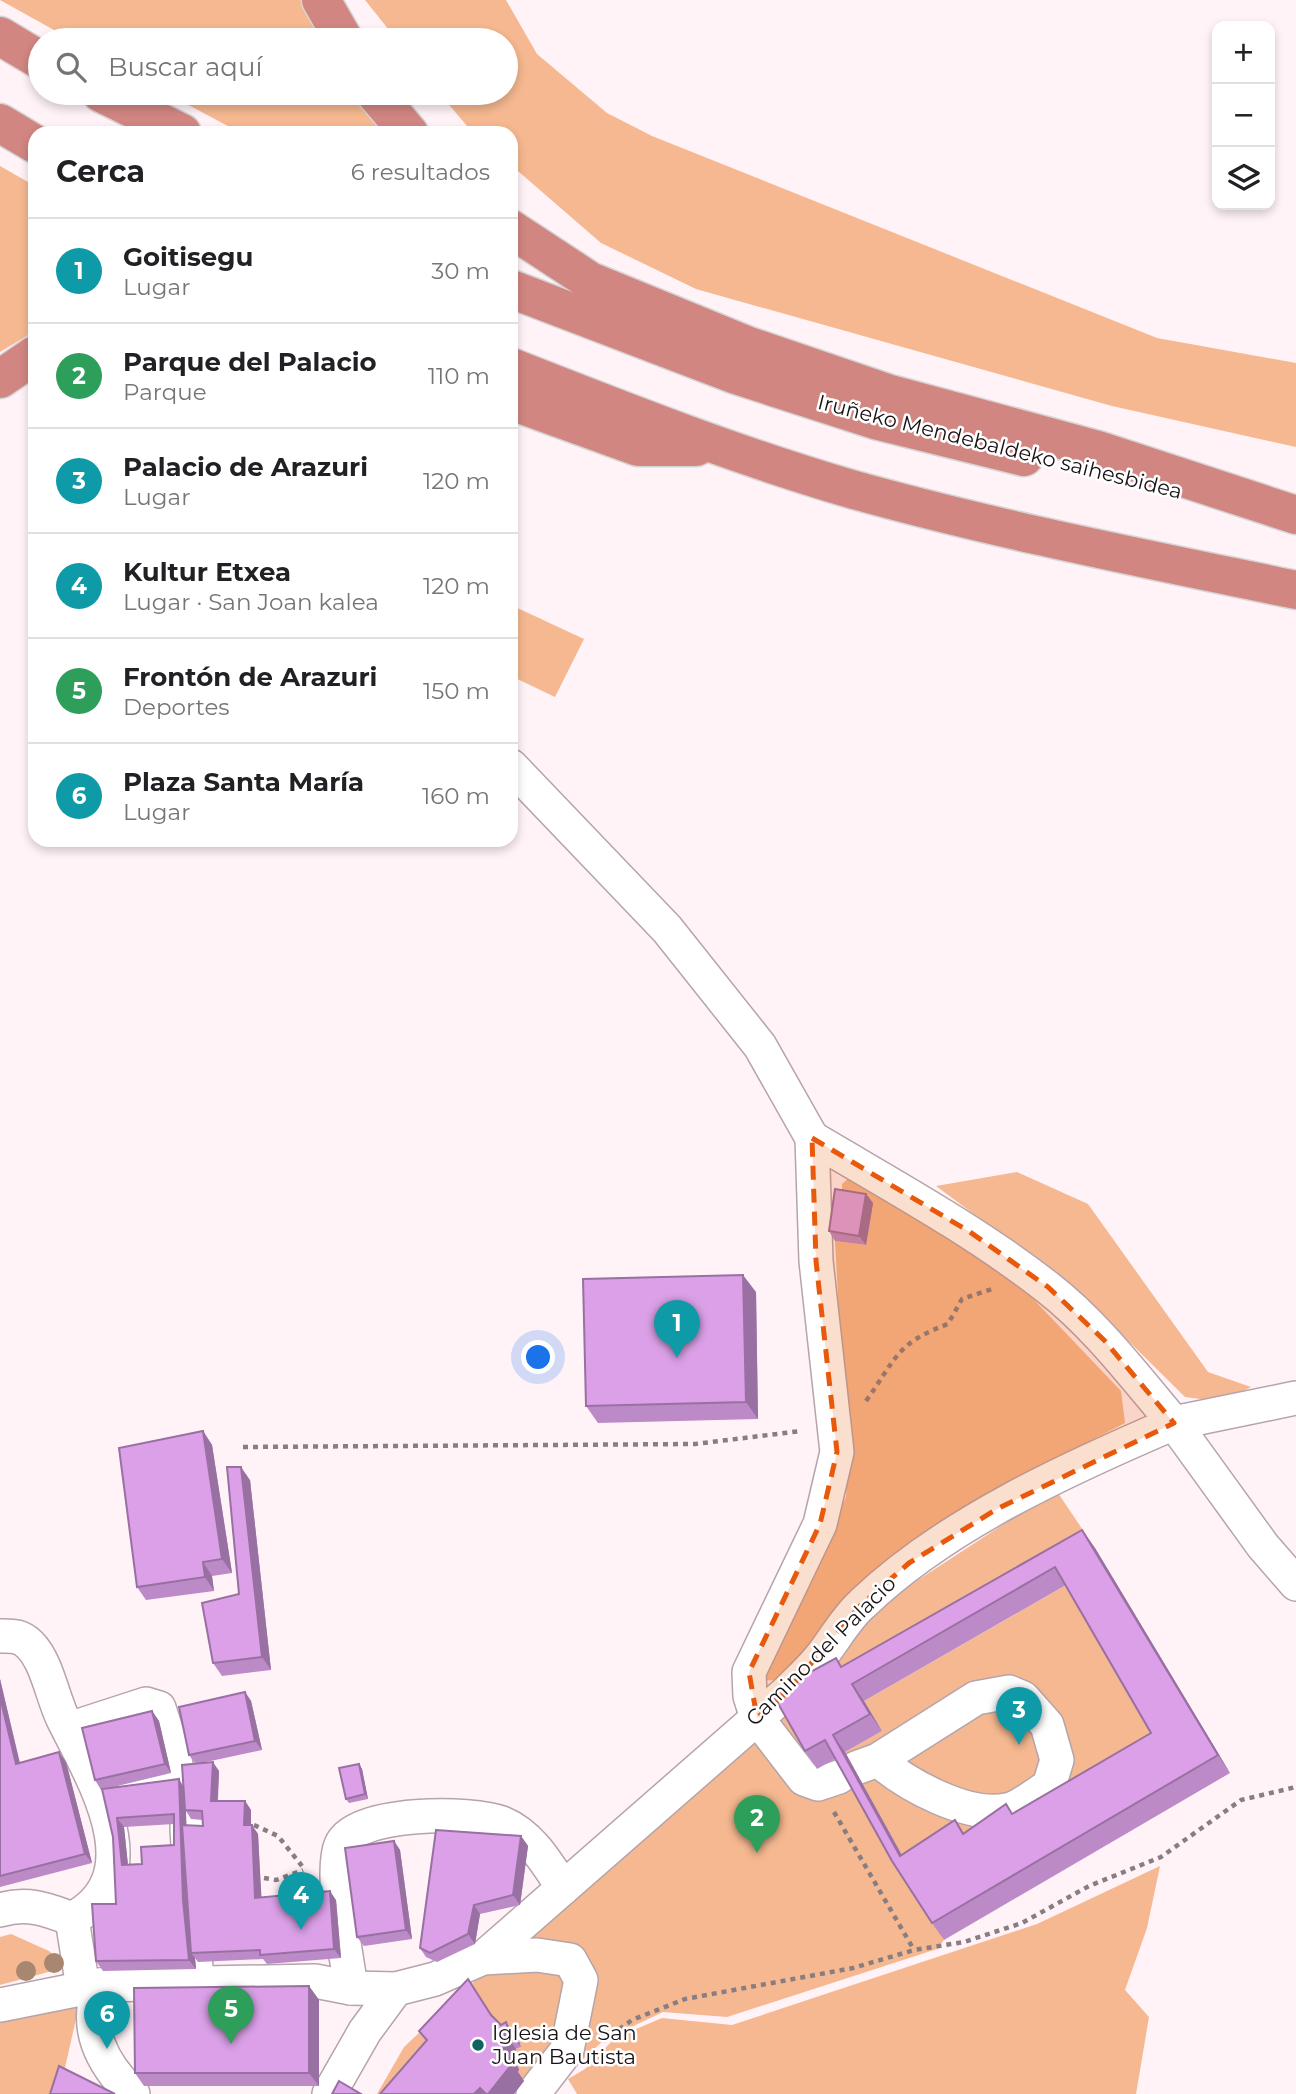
<!DOCTYPE html>
<html lang="es">
<meta charset="utf-8">
<style>
body{margin:0;font-family:Montserrat,sans-serif;background:#f2f2f2;color:#202124}
.controls{position:absolute;right:21px;top:21px;display:grid;overflow:hidden;border-radius:14px;box-shadow:0 4px 10px #0003}
.controls button{width:63px;height:63px;display:grid;place-items:center;padding:0;border:0;border-bottom:2px solid #e0e0e0;background:#fff;color:#202124;font:35px sans-serif}
.you{position:absolute;left:539px;top:1358px;width:24px;height:24px;margin:-18px;border:5px solid #fff;border-radius:50%;background:#1a73e8;box-shadow:0 0 0 10px #1a73e833}
.badge{display:grid;place-items:center;width:46px;height:46px;border-radius:50%;background:#0b8043;color:#fff;font-size:23px;font-weight:700}
.pin{position:absolute;translate:-50% -58px;filter:drop-shadow(0 2px 4px #0008)}
.pin::after{content:'';position:absolute;top:37px;width:24px;height:21px;background:inherit;clip-path:polygon(0 0,100% 0,50% 100%)}
.list{margin:0;padding:0;list-style:none}
h2{display:flex;justify-content:space-between;align-items:center;height:91px;margin:0;padding:0 28px;font-size:30px}
h2 small{font-size:23px;font-weight:400;color:#757577}
.list li{display:grid;grid-template-columns:46px 1fr auto;gap:21px;align-items:center;box-sizing:border-box;height:105px;padding:0 28px;border-top:2px solid #e0e0e0}
.list b{display:block;font-size:26px;white-space:nowrap}
.list p{margin:0;font-size:23px;white-space:nowrap;color:#757577}
.list em{font-size:23px;font-style:normal;color:#757577}
.icon{flex:none;width:38px;height:38px;fill:none;stroke:currentColor;stroke-width:2;stroke-linecap:round;stroke-linejoin:round}
.map{position:relative;flex:none;width:1296px;height:2094px;overflow:hidden}
.search{position:absolute;background:#fff;box-shadow:0 4px 10px #0003;left:28px;top:28px;width:490px;height:77px;display:flex;align-items:center;gap:18px;box-sizing:border-box;padding:0 24px;border-radius:38px;color:#757577;font-size:26px}
.panel{position:absolute;background:#fff;box-shadow:0 4px 10px #0003;left:28px;top:126px;width:490px;height:721px;border-radius:21px}
.map>svg:first-child{display:block}
</style>
<div class="map">
<svg width="1296" height="2094" viewBox="0 0 1296 2094">
<rect width="100%" height="100%" fill="#fff3f8"/>
<g fill="#f5b890">
<polygon points="0,0 303,0 326,40 72,40"/>
<polygon points="365,0 506,0 537,54 607,113 652,136 1157,338 1296,363 1296,447 1112,406 696,289 601,243 511,165 511,133 473,133 439,93 506,93 506,40 397,40"/>
<polygon points="166,93 355,93 387,133 241,133"/>
<polygon points="0,166 35,186 35,331 0,352"/>
<polygon points="511,605 584,639 555,697 511,676"/>
<polygon points="1017,1172 1088,1204 1208,1372 1251,1387 1223,1402 1185,1397 1081,1294 936,1186"/>
<polygon points="850,1177 876,1186 1019,1284 1121,1391 1125,1423 1071,1451 969,1514 787,1681 761,1680 846,1497 849,1425 840,1331 835,1241 866,1245 872,1204 842,1198 842,1184"/>
<polygon points="1056,1490 1095,1548 853,1684 830,1665 872,1610"/>
<polygon points="1068,1584 1163,1751 912,1874 845,1752 882,1731 864,1701"/>
<polygon points="785,1711 818,1768 837,1758 944,1940 937,1949 727,2017 663,2012 604,2040 580,2062 524,2081 517,2076 516,2049 521,2047 518,2040 503,2033 480,1997 407,2094 377,2094 404,2047 468,1987"/>
<polygon points="1160,1866 1147,1928 1125,1990 1149,2017 1136,2094 577,2094 568,2079 585,2069 615,2038 662,2018 732,2025 1037,1924"/>
<polygon points="11,1934 49,1951 67,1967 0,1985 0,1937"/>
<polygon points="79,2006 59,2094 0,2094 0,2021"/>
</g>
<g fill="none" stroke-linecap="round" stroke-linejoin="round">
<g stroke="#b6a4ab" stroke-width="36">
<g id="minor">
<polyline points="511,766 667,929 760,1046 812,1138 816,1261 837,1452 820,1524 749,1672 750,1696 757,1718 804,1779 818,1784 839,1777"/>
<path d="M812,1138C891,1185 974,1230 1047,1287C1096,1325 1134,1376 1174,1423L1296,1398"/>
<path d="M0,1636C12,1636 20,1635 30,1645C47,1662 52,1696 63,1719C91,1776 155,1875 72,1919"/>
<polyline points="69,1729 146,1704 159,1708 174,1754 179,1781"/>
<path d="M856,1768L878,1760C907,1785 967,1818 1007,1810C1020,1808 1037,1793 1049,1786L1057,1760L1047,1725L1023,1698L1009,1692L976,1698L878,1760"/>
<polyline points="134,1789 179,1781 188,1789 187,1829 197,1984"/>
<path d="M0,1910C27,1902 46,1909 72,1919L83,1988"/>
<polyline points="483,1958 537,1955 570,1960 581,1980 567,2050 533,2094"/>
<path d="M100,1985C83,2028 102,2064 133,2094"/>
<path d="M351,1988C347,1957 329,1872 341,1845C356,1811 472,1811 502,1823C531,1835 547,1863 563,1888"/>
<path d="M0,2005L100,1985L315,1981L351,1988L396,1989L435,1979L483,1958L786,1693C797,1682 809,1671 819,1659C834,1641 845,1619 862,1604C945,1524 1069,1468 1174,1423L1263,1546L1296,1584"/>
<polyline points="329,2094 365,2031 396,1989"/>
</g>
</g>
<g stroke="#d6d5d5" stroke-width="41">
<g id="highway">
<polyline points="321,0 344,40"/>
<polyline points="0,36 40,60"/>
<polyline points="101,93 182,133"/>
<polyline points="375,93 409,133"/>
<polyline points="0,123 35,144"/>
<polyline points="511,229 590,281 749,346 887,393 1098,450 1296,515"/>
<polyline points="511,289 736,375 875,420 1024,457"/>
<path d="M511,367C623,411 735,455 851,489C997,530 1147,559 1296,590"/>
<polyline points="0,379 35,355"/>
<polyline points="511,401 638,447 696,447"/>
</g>
</g>
<g stroke="#887e82" stroke-width="4.5" stroke-dasharray="5 5" stroke-linecap="butt">
<path d="M866,1401C896,1359 896,1343 948,1324L962,1299L995,1288"/>
<polyline points="243,1447 695,1444 801,1431"/>
<polyline points="834,1812 914,1950"/>
<polyline points="254,1825 278,1836 302,1866"/>
<polyline points="264,1878 276,1880 303,1870"/>
<polyline points="603,2041 632,2020 685,1999 853,1968 914,1950 964,1942 1022,1923 1089,1886 1161,1857 1241,1800 1296,1787"/>
</g>
<use href="#minor" stroke="#fff" stroke-width="33"/>
<use href="#highway" stroke="#d28682" stroke-width="38"/>
</g>
<g fill="#a88771">
<circle cx="54" cy="1963" r="10"/>
<circle cx="26" cy="1971" r="10"/>
</g>
<g fill="#bc8ac7" fill-rule="evenodd">
<polygon points="866,1194 873,1203 866,1245 835,1241 829,1231"/>
<polygon points="756,1292 758,1419 598,1423 586,1406"/>
<polygon points="203,1431 212,1445 232,1573 212,1576 214,1591 146,1600 137,1587"/>
<polygon points="250,1480 271,1670 222,1676 213,1663 239,1594"/>
<path d="M1095,1548L1230,1773L944,1940L932,1923L835,1759L817,1769L805,1751L842,1666ZM1066,1585L1151,1733L1012,1814L964,1833L955,1820L902,1855L845,1752L882,1731L864,1701Z"/>
<polygon points="0,1679 20,1763 66,1762 92,1863 0,1887"/>
<path d="M245,1692L251,1701L262,1750L206,1762L219,1771L218,1801H245L251,1810V1825L258,1834L261,1897L336,1900L341,1958L267,1964L263,1959L198,1962L195,1958L196,1969L103,1971L96,1961L116,1904L113,1837L102,1789L101,1790L95,1780L152,1711L159,1721L171,1773L109,1788L183,1786L195,1763L189,1755ZM186,1811L191,1819L203,1820V1826L186,1825ZM174,1824V1845L142,1864L128,1865L124,1827Z"/>
<polygon points="359,1764 362,1769 368,1799 349,1803 346,1799"/>
<polygon points="521,1836 528,1846 520,1905 480,1914 475,1944 437,1962 426,1957 420,1948"/>
<polygon points="394,1841 400,1850 412,1939 364,1946 357,1937"/>
<polygon points="468,1979 494,2018 501,2025 506,2022 518,2039 521,2047 516,2049 515,2063 519,2069 518,2072 524,2081 514,2094 380,2094 426,2041 419,2031"/>
<polygon points="309,1986 319,2000 319,2086 144,2086 135,2073"/>
</g>
<g fill="#9970a2">
<polygon points="866,1194 873,1203 866,1245 859,1236"/>
<polygon points="743,1275 756,1292 758,1419 746,1402"/>
<polygon points="203,1431 212,1445 232,1573 222,1559"/>
<polygon points="241,1467 250,1480 271,1670 262,1657"/>
<polygon points="1082,1530 1095,1548 1230,1773 1218,1755"/>
<polygon points="203,1562 212,1576 214,1591 205,1577"/>
<polygon points="0,1679 22,1773 16,1764 0,1697"/>
<polygon points="852,1684 864,1701 882,1731 870,1714"/>
<polygon points="245,1692 251,1701 262,1750 255,1741"/>
<polygon points="152,1711 159,1721 171,1773 165,1764"/>
<polygon points="833,1735 845,1752 912,1874 900,1856"/>
<polygon points="59,1752 66,1762 92,1863 85,1854"/>
<polygon points="213,1762 219,1771 217,1810 211,1801"/>
<polygon points="359,1764 362,1769 368,1799 365,1794"/>
<polygon points="179,1779 185,1789 185,1810 186,1811 191,1953 195,1958 196,1969 189,1960 183,1900"/>
<polygon points="245,1801 251,1810 251,1834 244,1825"/>
<polygon points="117,1818 124,1827 129,1875 122,1865"/>
<polygon points="252,1825 258,1834 262,1907 255,1898"/>
<polygon points="521,1836 528,1846 520,1905 513,1895"/>
<polygon points="394,1841 400,1850 412,1939 406,1930"/>
<polygon points="330,1891 336,1900 341,1958 334,1949"/>
<polygon points="474,1905 480,1914 475,1944 468,1934"/>
<polygon points="309,1986 319,2000 319,2086 309,2073"/>
<polygon points="506,2022 518,2039 521,2047 508,2029"/>
<polygon points="504,2032 516,2049 515,2063 519,2069 518,2072 524,2081 514,2094 488,2094 504,2058 503,2049"/>
<polygon points="480,2088 484,2094 474,2094"/>
</g>
<g fill="#dba0e7" stroke="#9970a2" stroke-width="2" fill-rule="evenodd">
<polygon points="835,1189 866,1194 859,1236 829,1231"/>
<polygon points="743,1275 746,1402 586,1406 583,1279"/>
<polygon points="203,1431 222,1559 203,1562 205,1577 137,1587 119,1448"/>
<polygon points="227,1467 241,1467 262,1657 213,1663 202,1603 239,1594"/>
<path d="M1082,1530L1218,1755L932,1923L892,1861L825,1740L805,1751L772,1693L836,1658L841,1667ZM1055,1567L1151,1733L1012,1814L1006,1804L963,1834L955,1820L900,1856L833,1735L870,1714L852,1684Z"/>
<polygon points="245,1692 255,1741 189,1755 179,1707"/>
<polygon points="0,1697 16,1764 59,1752 85,1854 0,1876"/>
<polygon points="152,1711 165,1764 95,1780 82,1728"/>
<polygon points="213,1762 211,1801 245,1801 244,1825 252,1825 255,1898 330,1891 334,1949 260,1955 260,1950 191,1953 182,1825 203,1826 202,1811 185,1810 182,1765"/>
<polygon points="359,1764 365,1794 346,1799 339,1768"/>
<path d="M179,1779L183,1900L189,1960L96,1961L92,1904H116L113,1837L102,1789ZM174,1814V1845L141,1847L142,1864L122,1865L117,1818Z"/>
<polygon points="436,1830 521,1836 513,1895 474,1905 468,1934 430,1953 420,1948"/>
<polygon points="394,1841 406,1930 357,1937 345,1848"/>
<polygon points="468,1979 491,2015 501,2025 506,2022 508,2029 504,2032 503,2049 507,2051 504,2058 512,2064 488,2094 486,2094 480,2088 474,2094 380,2094 427,2040 419,2031"/>
<polygon points="309,1986 309,2073 135,2073 134,1988"/>
<polygon points="59,2066 115,2094 50,2094"/>
<polygon points="339,2081 361,2094 332,2094"/>
</g>
<path fill="#e8590c" fill-opacity="0.2" stroke="#e8590c" stroke-width="5" stroke-dasharray="14 9" stroke-linejoin="round" d="M812,1138L970,1232L1048,1287L1104,1340L1174,1423L997,1509L909,1563L860,1606L786,1693L757,1718L749,1672L820,1524L837,1452L816,1261Z"/>
<circle fill="#116263" stroke="#fff" stroke-width="2.5" cx="478" cy="2045" r="7"/>
<g text-anchor="middle" stroke-width="5" stroke-linejoin="round" paint-order="stroke">
<g font-size="21" fill="#1a1316" stroke="#fff">
<text transform="translate(1000 447) rotate(14)" y="7">Iruñeko Mendebaldeko saihesbidea</text>
<text transform="translate(821 1651) rotate(-45)" y="7">Camino del Palacio</text>
</g>
<g font-size="21" fill="#1a1316" stroke="#fff" text-anchor="start">
<text x="492" y="2040">Iglesia de San<tspan x="492" dy="24">Juan Bautista</tspan></text>
</g>
</g>
</svg>
<div class="controls">
<button>+</button>
<button>−</button>
<button><svg class="icon" aria-label="layers" viewBox="0 0 24 24"><path d="M12 4l9 5-9 5-9-5zM3 14l9 5 9-5"/></svg></button>
</div>
<div class="you"></div>
<div class="pin badge" style="left:677px;top:1358px;background:#0f9aa8">1</div>
<div class="pin badge" style="left:757px;top:1853px;background:#2e9e5b">2</div>
<div class="pin badge" style="left:1019px;top:1745px;background:#0f9aa8">3</div>
<div class="pin badge" style="left:301px;top:1930px;background:#0f9aa8">4</div>
<div class="pin badge" style="left:231px;top:2044px;background:#2e9e5b">5</div>
<div class="pin badge" style="left:107px;top:2049px;background:#0f9aa8">6</div>
<div class="search"><svg class="icon" aria-label="search" viewBox="0 0 24 24"><circle cx="10" cy="10" r="6"/><path d="M15 15l6 6"/></svg>Buscar aquí</div>
<section class="panel">
<h2>Cerca<small>6 resultados</small></h2>
<ul class="list">
<li><span class="badge" style="background:#0f9aa8">1</span><div><b>Goitisegu</b><p>Lugar</p></div><em>30 m</em></li>
<li><span class="badge" style="background:#2e9e5b">2</span><div><b>Parque del Palacio</b><p>Parque</p></div><em>110 m</em></li>
<li><span class="badge" style="background:#0f9aa8">3</span><div><b>Palacio de Arazuri</b><p>Lugar</p></div><em>120 m</em></li>
<li><span class="badge" style="background:#0f9aa8">4</span><div><b>Kultur Etxea</b><p>Lugar · San Joan kalea</p></div><em>120 m</em></li>
<li><span class="badge" style="background:#2e9e5b">5</span><div><b>Frontón de Arazuri</b><p>Deportes</p></div><em>150 m</em></li>
<li><span class="badge" style="background:#0f9aa8">6</span><div><b>Plaza Santa María</b><p>Lugar</p></div><em>160 m</em></li>
</ul>
</section>
</div>
